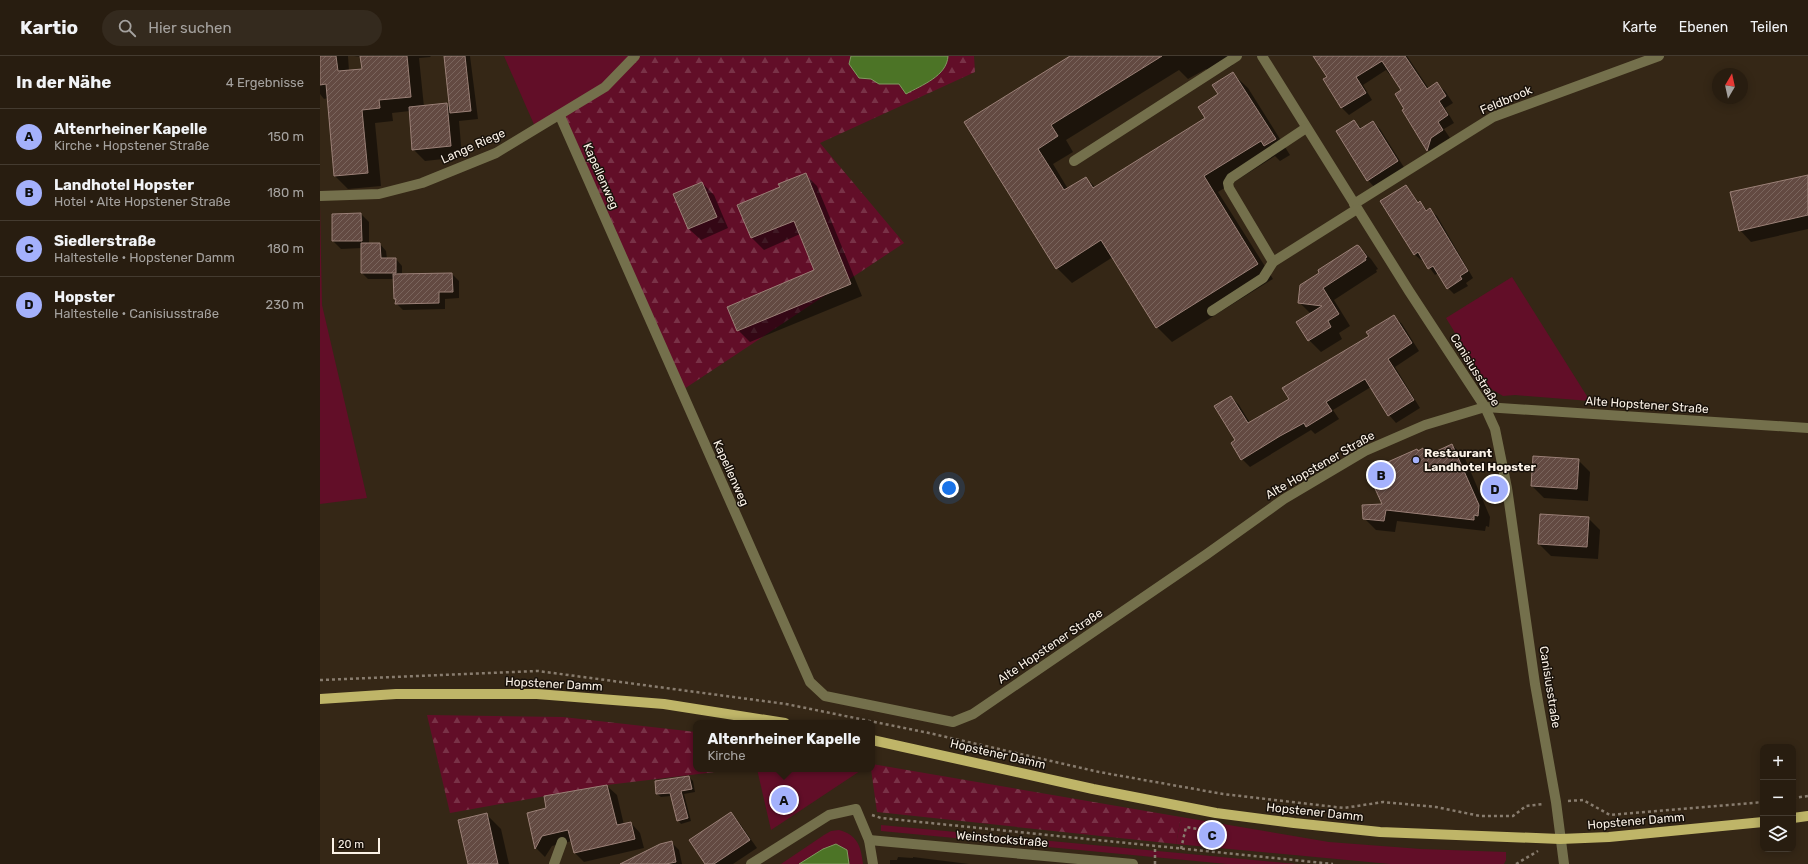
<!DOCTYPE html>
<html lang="de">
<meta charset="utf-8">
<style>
body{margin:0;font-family:Rubik,sans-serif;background:#342a1e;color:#f1f3f6}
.controls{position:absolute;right:12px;bottom:12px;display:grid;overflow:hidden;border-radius:8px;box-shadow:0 2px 10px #0003}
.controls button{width:36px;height:36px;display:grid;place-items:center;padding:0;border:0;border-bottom:1px solid #443b30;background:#281d10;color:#f1f3f6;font:20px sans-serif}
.compass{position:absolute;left:1392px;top:12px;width:36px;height:36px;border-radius:50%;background:#281d10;box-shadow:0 2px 10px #0003;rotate:9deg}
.scale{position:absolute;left:12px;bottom:10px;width:48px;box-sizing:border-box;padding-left:4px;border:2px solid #fbf2e7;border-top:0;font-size:11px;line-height:14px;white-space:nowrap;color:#fbf2e7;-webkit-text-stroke:3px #18110a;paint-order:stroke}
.you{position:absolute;left:629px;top:432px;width:14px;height:14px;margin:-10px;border:3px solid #fff;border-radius:50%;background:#1a73e8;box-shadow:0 0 0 6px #1a73e833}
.badge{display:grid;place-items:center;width:26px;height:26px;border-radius:50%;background:#a4b1fc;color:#111;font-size:13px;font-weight:700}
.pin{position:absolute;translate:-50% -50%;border:2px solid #fff;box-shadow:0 1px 4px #0006}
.popup{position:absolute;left:373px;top:664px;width:182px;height:52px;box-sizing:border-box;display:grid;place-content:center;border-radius:8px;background:#281d10;filter:drop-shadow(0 1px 3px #0005);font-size:13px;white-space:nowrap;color:#a5a29f}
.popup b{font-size:15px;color:#f1f3f6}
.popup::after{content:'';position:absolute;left:50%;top:100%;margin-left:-8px;border:8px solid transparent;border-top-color:#281d10}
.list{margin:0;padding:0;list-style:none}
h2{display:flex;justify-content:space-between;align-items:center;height:52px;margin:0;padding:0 16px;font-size:17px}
h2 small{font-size:13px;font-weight:400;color:#a5a29f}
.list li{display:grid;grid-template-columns:26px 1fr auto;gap:12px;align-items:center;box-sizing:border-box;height:56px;padding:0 16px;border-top:1px solid #443b30}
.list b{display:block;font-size:15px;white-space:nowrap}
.list p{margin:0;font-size:13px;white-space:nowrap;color:#a5a29f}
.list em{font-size:13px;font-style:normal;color:#a5a29f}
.icon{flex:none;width:22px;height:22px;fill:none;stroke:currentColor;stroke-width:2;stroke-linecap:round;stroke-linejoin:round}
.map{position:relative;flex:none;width:1488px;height:808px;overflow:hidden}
header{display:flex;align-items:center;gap:24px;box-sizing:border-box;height:56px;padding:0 20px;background:#281d10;border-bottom:1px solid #443b30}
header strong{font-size:19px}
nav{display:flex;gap:22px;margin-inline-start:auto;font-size:14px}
.search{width:280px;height:36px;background:#342a1e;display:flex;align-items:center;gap:10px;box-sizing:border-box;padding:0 14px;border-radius:22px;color:#a5a29f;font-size:15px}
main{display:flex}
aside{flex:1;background:#281d10}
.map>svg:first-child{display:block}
</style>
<header>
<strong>Kartio</strong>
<div class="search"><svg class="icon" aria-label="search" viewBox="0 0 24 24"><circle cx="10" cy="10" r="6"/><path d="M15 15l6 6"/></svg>Hier suchen</div>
<nav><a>Karte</a><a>Ebenen</a><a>Teilen</a></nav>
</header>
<main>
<aside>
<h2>In der Nähe<small>4 Ergebnisse</small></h2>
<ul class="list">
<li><span class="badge">A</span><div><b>Altenrheiner Kapelle</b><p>Kirche · Hopstener Straße</p></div><em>150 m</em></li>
<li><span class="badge">B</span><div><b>Landhotel Hopster</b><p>Hotel · Alte Hopstener Straße</p></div><em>180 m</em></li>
<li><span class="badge">C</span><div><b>Siedlerstraße</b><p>Haltestelle · Hopstener Damm</p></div><em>180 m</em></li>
<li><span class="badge">D</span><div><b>Hopster</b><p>Haltestelle · Canisiusstraße</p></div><em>230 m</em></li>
</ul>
</aside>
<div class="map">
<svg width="1488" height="808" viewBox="0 0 1488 808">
<defs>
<pattern id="forest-firs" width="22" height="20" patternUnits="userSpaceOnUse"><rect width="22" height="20" fill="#620e28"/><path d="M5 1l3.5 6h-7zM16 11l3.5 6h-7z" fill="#793247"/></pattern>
<pattern id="building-hatch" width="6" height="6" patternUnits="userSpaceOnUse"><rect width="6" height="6" fill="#634a42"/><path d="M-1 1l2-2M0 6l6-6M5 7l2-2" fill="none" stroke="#7a655d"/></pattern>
</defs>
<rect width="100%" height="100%" fill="#352716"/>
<g fill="#620e28">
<polygon points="184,0 315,0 285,31 216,73"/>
<polygon points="0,150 2,249 47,442 0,448"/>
<polygon points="1192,221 1270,345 1195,339 1183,340 1168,331 1126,262"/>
<polygon points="437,713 543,713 451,774"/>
<polygon points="861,761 1009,786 1101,793 1186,796 1186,804 1184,808 1070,808 856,788"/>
<polygon points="561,769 977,808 907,808 561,775"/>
<path d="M519,774C538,779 541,791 543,808H529L530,803L503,793L479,808H461L504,779L511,775Z"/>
</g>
<g fill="url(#forest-firs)">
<polygon points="315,0 654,0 655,16 500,87 584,187 361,335 240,60 285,31"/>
<polygon points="107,659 243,661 376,676 376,713 420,713 287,729 130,757"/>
<polygon points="552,708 861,761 856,788 557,756 551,713"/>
</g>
<g fill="#4c7426" stroke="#809a60">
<path d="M531,0H628C627,20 602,29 586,38L579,28H559L551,23L539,22L529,8Z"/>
<polygon points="516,788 527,794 529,808 479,808 503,793"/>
</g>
<g fill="#0007">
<polygon points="0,0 28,0 29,15 43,14 42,1 34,0 110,0 111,1 99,2 104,51 126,48 130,52 125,0 150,0 158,63 139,65 142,101 105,105 93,93 90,55 72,57 73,65 55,67 61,130 28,133 15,120 8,42 4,43 0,38"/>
<polygon points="752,0 907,0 913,9 894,20 886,13 868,23 859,14 746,84 753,96 733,108 748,133 766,122 776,132 887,62 913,18 928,32 970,99 960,105 955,100 898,136 953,223 852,286 837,271 793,201 752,227 737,212 645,66"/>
<polygon points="995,0 1087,0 1109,33 1117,28 1125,35 1133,47 1125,52 1134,67 1124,73 1130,82 1118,89 1114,101 1108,94 1083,54 1085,53 1082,35 1071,18 1070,19 1066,14 1043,29 1052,44 1029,59 1022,52 1008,21"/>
<polygon points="1034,65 1042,73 1053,66 1060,73 1085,113 1055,132 1048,124"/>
<polygon points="485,118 497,130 542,240 430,286 418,274 495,214 480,178 444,194 432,182 419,150 461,132"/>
<polygon points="1488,120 1488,173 1431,186 1420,174"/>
<polygon points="382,127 394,139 408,172 381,184 369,173"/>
<polygon points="1086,130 1099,147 1108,155 1110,154 1117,160 1153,222 1146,227 1148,230 1134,238 1128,232 1118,217 1115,219 1103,203 1101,204 1094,198"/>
<polygon points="41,158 49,166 49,188 60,188 66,195 67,203 76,203 82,210 82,219 132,218 139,225 139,242 125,243 125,253 83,254 76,247 75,243 75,223 48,223 42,217 42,192 21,193 13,185"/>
<polygon points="1039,191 1051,203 1058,213 1056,214 1057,216 1014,244 1030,270 1019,277 1022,283 1001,296 989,284 978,266 991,258 979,246"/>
<polygon points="1074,260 1082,268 1099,295 1075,311 1100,352 1076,367 1069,359 1051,331 1013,354 1019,363 995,378 991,374 930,411 922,403 917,384 911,341 919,349 930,367 970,343 1050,281"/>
<polygon points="1132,389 1144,400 1170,461 1169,471 1166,470 1165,475 1077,465 1075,476 1056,474 1044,462 1064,448 1098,395 1103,393 1109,399"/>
<polygon points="1214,401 1258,404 1270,416 1268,445 1224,442 1212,430"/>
<polygon points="1268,462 1280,474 1278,503 1231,500 1219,488"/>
<polygon points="369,721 373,725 375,736 364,738 371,765 361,768 358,764 351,740 341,741 337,738"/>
<polygon points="287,730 297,739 304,769 311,767 320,777 324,792 264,806 255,797 252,785 232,790 225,801 216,792 208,757 228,753"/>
<polygon points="471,734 475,738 479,749 460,755 456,751"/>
<polygon points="411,757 418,765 437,792 413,808 386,808"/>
<polygon points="167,759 181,773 189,808 149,808"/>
<polygon points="351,786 359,794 362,808 302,808"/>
<polygon points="578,801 593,802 593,801 649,808 570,808 570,804 577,804"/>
</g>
<g fill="url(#building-hatch)" stroke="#9b8077">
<polygon points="0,0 16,0 18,15 42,13 40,0 87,0 91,41 59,44 60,52 42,54 48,117 14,120 6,28 0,29"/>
<polygon points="124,0 145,0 151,55 130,57"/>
<polygon points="750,0 842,0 731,69 738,80 718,93 744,134 766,121 773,132 885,62 878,51 898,38 892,29 913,16 956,83 944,90 941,85 884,120 938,208 836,272 781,184 736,213 644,66"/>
<polygon points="993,0 1085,0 1107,33 1117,26 1126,40 1119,45 1128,59 1118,66 1123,74 1111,82 1107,95 1082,54 1084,53 1075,38 1081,34 1062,5 1036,21 1046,37 1021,52 1003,23 1007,21"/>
<polygon points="127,47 131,90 92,94 89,51"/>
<polygon points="1034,64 1040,73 1053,65 1078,105 1047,125 1016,75"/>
<polygon points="486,117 531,228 417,275 407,251 494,214 474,165 431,182 417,149 460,131 458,128"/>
<polygon points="1488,119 1488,159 1419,175 1410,136"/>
<polygon points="382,126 397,161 368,173 353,138"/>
<polygon points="1086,129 1098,147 1100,145 1106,155 1110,152 1148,215 1140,220 1142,223 1127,233 1113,210 1108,213 1098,196 1094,199 1060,145"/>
<polygon points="41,157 42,185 12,185 12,158"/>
<polygon points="41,187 60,187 61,202 76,202 76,217 41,217"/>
<polygon points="1037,189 1039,190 1047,201 1045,202 1046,204 1003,232 1019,258 1008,265 1011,271 988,285 976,266 1002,250 978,247 980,229 999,217 998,214"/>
<polygon points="132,217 133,236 119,236 119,247 75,248 76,243 74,243 73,218"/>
<polygon points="1074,259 1092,287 1068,303 1094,344 1068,360 1045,323 1006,346 1012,355 986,371 984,367 960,380 921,404 911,387 915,384 894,350 911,340 928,367 969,343 962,332 1049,280 1046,276"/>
<polygon points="1132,388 1159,449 1158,460 1154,459 1154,464 1066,454 1064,465 1043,463 1042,449 1062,448 1052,426 1057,424 1052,413 1097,393 1098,395 1103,392 1106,400"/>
<polygon points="1213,400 1259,403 1257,433 1211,430"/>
<polygon points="1220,458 1269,461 1267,491 1218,488"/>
<polygon points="369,720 372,733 361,735 368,762 357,765 350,737 336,738 335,725"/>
<polygon points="287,729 297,769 311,766 315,783 254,797 248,774 222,780 215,793 207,757 226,752 224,740"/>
<polygon points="472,733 476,746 455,752 451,739"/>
<polygon points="411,756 430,784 394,808 385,808 369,784"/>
<polygon points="167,757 178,808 148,808 138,764"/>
<polygon points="352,785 356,806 346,808 300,808 340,788"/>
</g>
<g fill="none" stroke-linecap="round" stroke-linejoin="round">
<g stroke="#887c6e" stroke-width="2.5" stroke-dasharray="3 3" stroke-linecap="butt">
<polyline points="0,624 218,615 466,648 609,677 779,716 903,738 1024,752 1063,746 1116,751 1160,760 1193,760 1206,750 1223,748"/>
<polyline points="1473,742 1488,740"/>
<polyline points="1248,745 1263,744 1290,759 1443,746"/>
<polyline points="552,759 561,762 1013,808"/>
<polyline points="861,793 866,771 890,775"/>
<polyline points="835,808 835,791"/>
<polyline points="1196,808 1218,795"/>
</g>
<g stroke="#74704c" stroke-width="10">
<polyline points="942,0 1089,235 1165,351 1175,373 1187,432 1215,628 1236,746 1244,808"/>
<polyline points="240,60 490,626 505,640 633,666 653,658 887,498 964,443 1045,395 1105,369 1165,351 1488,372"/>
<polyline points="754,105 917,0"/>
<polyline points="0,140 59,138 102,127 176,97 285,31 315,0"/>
<polyline points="1034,148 1173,61 1339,0"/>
<polyline points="953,206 909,132 908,127 911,122 986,72"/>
<polyline points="892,255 943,222 953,206 1037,153"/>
<polyline points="549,784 813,808"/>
<polyline points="234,808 242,786"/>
<polyline points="431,808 509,759 536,753 549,784 553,808"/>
</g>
<g stroke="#bfb568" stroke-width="10">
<polyline points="0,643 76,638 217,638 344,648 465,667"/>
<polyline points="552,684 773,733 896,757 974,767 1060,776 1240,783 1289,781 1443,766"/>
<polyline points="1473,762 1488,760"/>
</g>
</g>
<circle fill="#a4b1fc" stroke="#18110a" stroke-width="1.5" cx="1096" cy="404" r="4"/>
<g text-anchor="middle" stroke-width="3" stroke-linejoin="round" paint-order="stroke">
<g font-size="12" fill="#fbf2e7" stroke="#18110a">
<text transform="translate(1186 44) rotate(-23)" y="4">Feldbrook</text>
<text transform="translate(153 90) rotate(-24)" y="4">Lange Riege</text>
<text transform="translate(281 120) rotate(66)" y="4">Kapellenweg</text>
<text transform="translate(1155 314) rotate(58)" y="4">Canisiusstraße</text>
<text transform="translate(1327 349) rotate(4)" y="4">Alte Hopstener Straße</text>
<text transform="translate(1000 409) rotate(-30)" y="4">Alte Hopstener Straße</text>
<text transform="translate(411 417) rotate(66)" y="4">Kapellenweg</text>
<text transform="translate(730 590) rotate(-34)" y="4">Alte Hopstener Straße</text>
<text transform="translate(234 628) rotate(3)" y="4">Hopstener Damm</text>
<text transform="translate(1230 631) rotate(81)" y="4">Canisiusstraße</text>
<text transform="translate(678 698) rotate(13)" y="4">Hopstener Damm</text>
<text transform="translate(995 756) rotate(6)" y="4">Hopstener Damm</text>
<text transform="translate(1316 765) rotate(-5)" y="4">Hopstener Damm</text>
<text transform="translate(682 783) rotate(5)" y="4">Weinstockstraße</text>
</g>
<g font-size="12" font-weight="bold" fill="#fbf2e7" stroke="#18110a" text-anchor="start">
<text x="1104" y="401">Restaurant<tspan x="1104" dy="14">Landhotel Hopster</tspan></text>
</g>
</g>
</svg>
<div class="controls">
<button>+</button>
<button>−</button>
<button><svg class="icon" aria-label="layers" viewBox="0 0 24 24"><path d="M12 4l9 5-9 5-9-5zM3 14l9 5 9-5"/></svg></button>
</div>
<svg class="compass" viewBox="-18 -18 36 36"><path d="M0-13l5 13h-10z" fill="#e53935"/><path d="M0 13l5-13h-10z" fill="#a5a29f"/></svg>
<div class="scale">20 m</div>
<div class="you"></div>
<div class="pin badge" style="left:464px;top:744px">A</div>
<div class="popup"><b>Altenrheiner Kapelle</b>Kirche</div>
<div class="pin badge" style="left:1061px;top:419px">B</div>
<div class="pin badge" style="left:892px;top:779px">C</div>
<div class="pin badge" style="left:1175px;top:433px">D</div>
</div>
</main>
